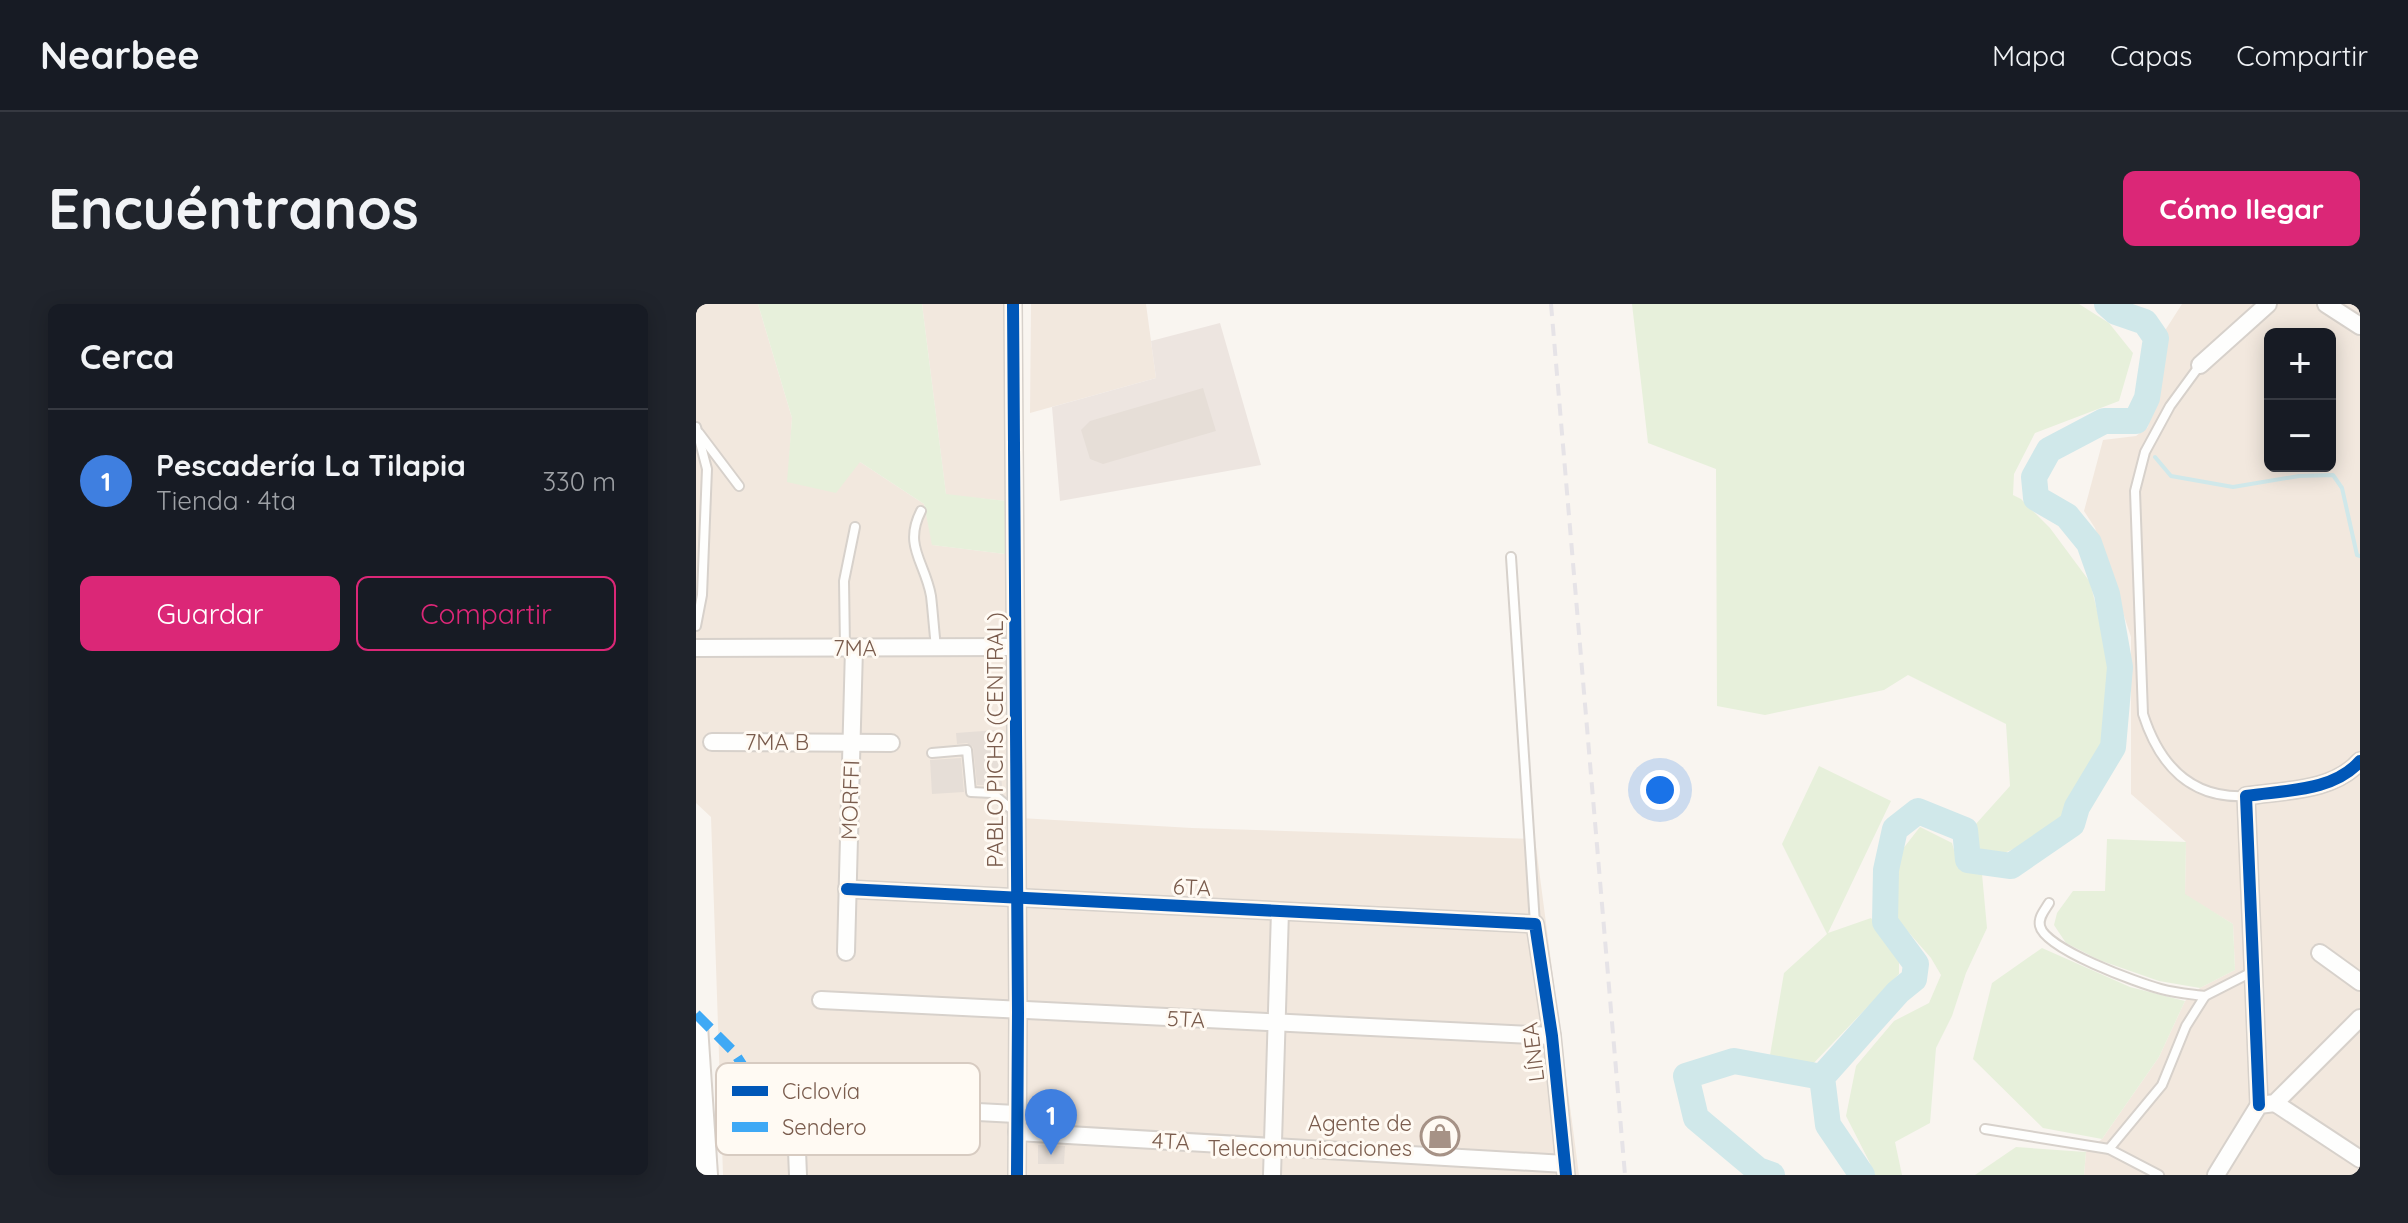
<!DOCTYPE html>
<html lang="es">
<meta charset="utf-8">
<style>
body{margin:0;font-family:Quicksand,sans-serif;background:#20242c;color:#f1f3f6}
.controls{position:absolute;right:24px;top:24px;display:grid;overflow:hidden;border-radius:12px;box-shadow:0 4px 20px #0003}
.controls button{width:72px;height:72px;display:grid;place-items:center;padding:0;border:0;border-bottom:2px solid #363941;background:#171b24;color:#f1f3f6;font:40px sans-serif}
.you{position:absolute;left:964px;top:486px;width:28px;height:28px;margin:-20px;border:6px solid #fff;border-radius:50%;background:#1a73e8;box-shadow:0 0 0 12px #1a73e833}
.badge{display:grid;place-items:center;width:52px;height:52px;border-radius:50%;background:#db2777;color:#fff;font-size:26px;font-weight:700}
.pin{position:absolute;translate:-50% -66px;filter:drop-shadow(0 2px 4px #0008)}
.pin::after{content:'';position:absolute;top:42px;width:28px;height:24px;background:inherit;clip-path:polygon(0 0,100% 0,50% 100%)}
.list{margin:0;padding:0;list-style:none}
h2{display:flex;justify-content:space-between;align-items:center;height:104px;margin:0;padding:0 32px;font-size:34px}
h2 small{font-size:26px;font-weight:400;color:#9ea1a6}
.list li{display:grid;grid-template-columns:52px 1fr auto;gap:24px;align-items:center;box-sizing:border-box;height:144px;padding:0 32px;border-top:2px solid #363941}
.list b{display:block;font-size:30px;white-space:nowrap}
.list p{margin:0;font-size:26px;white-space:nowrap;color:#9ea1a6}
.list em{font-size:26px;font-style:normal;color:#9ea1a6}
.actions{display:flex;gap:16px;padding:24px 32px}
.actions a{flex:1;padding:18px 0;border:2px solid #db2777;border-radius:12px;text-align:center;font-size:28px;color:#db2777}
.actions .main{background:#db2777;color:#fff}
.map{position:relative;flex:none;width:1664px;height:871px;overflow:hidden;border-radius:12px}
header{display:flex;align-items:center;gap:48px;box-sizing:border-box;height:112px;padding:0 40px;background:#171b24;border-bottom:2px solid #363941}
header strong{font-size:38px}
nav{display:flex;gap:44px;margin-inline-start:auto;font-size:28px}
.intro{display:flex;align-items:center;justify-content:space-between;box-sizing:border-box;height:192px;padding:0 48px}
h1{margin:0;font-size:56px}
.button{padding:20px 36px;border-radius:12px;background:#db2777;color:#fff;font-size:28px;font-weight:700}
main{display:flex;gap:48px;padding:0 48px}
aside{flex:1;background:#171b24;border-radius:12px;box-shadow:0 4px 20px #0003}
.map>svg:first-child{display:block}
</style>
<header>
<strong>Nearbee</strong>
<nav><a>Mapa</a><a>Capas</a><a>Compartir</a></nav>
</header>
<div class="intro"><h1>Encuéntranos</h1><a class="button">Cómo llegar</a></div>
<main>
<aside>
<h2>Cerca<small></small></h2>
<ul class="list">
<li><span class="badge" style="background:#3f7fe0">1</span><div><b>Pescadería La Tilapia</b><p>Tienda · 4ta</p></div><em>330 m</em></li>
</ul>
<div class="actions"><a class="main">Guardar</a><a>Compartir</a></div>
</aside>
<div class="map">
<svg width="1664" height="871" viewBox="0 0 1664 871">
<rect width="100%" height="100%" fill="#f9f5f0"/>
<g fill="#f2e8de" fill-rule="evenodd">
<polygon points="0,0 62,0 96,114 92,178 164,158 228,200 237,241 309,250 312,426 316,502 309,513 496,524 839,535 883,871 27,871 15,513 0,499"/>
<polygon points="226,0 309,0 310,197 250,191"/>
<polygon points="335,0 450,0 460,74 334,109"/>
<path d="M1486,0H1664V871H1388L1390,848L1406,835L1463,753L1489,697L1504,684L1539,666L1537,620L1489,591L1490,538L1435,490V333L1399,224L1388,207L1407,136L1440,132L1452,123L1470,25ZM1574,30H1634V162H1574Z"/>
</g>
<polygon fill="#ede5e0" points="524,19 565,161 364,197 356,103 460,74 455,37"/>
<g fill="#e7f0db">
<polygon points="62,0 226,0 250,190 310,197 309,250 236,241 228,200 164,158 140,189 91,178 96,114"/>
<polygon points="936,0 1383,0 1413,19 1437,49 1423,97 1339,129 1318,170 1317,191 1325,195 1354,224 1394,278 1410,342 1413,380 1408,443 1379,495 1351,531 1308,549 1277,550 1279,521 1314,482 1310,420 1212,371 1188,386 1069,411 1021,402 1020,165 952,139"/>
<polygon points="1123,462 1195,497 1132,629 1175,614 1203,650 1203,670 1114,763 1073,757 1088,669 1131,630 1086,540"/>
<polygon points="1224,523 1256,539 1262,560 1286,570 1291,624 1270,669 1256,712 1240,744 1234,819 1199,838 1206,871 1176,871 1174,859 1150,812 1160,762 1198,717 1233,699 1245,671 1235,654 1202,616 1198,580 1206,546"/>
<polygon points="1411,535 1490,538 1489,590 1537,620 1539,666 1504,684 1463,677 1403,656 1370,639 1358,621 1361,609 1377,587 1409,587"/>
<polygon points="1346,644 1434,683 1489,697 1463,753 1406,835 1347,824 1277,755 1296,679"/>
<polygon points="1320,843 1390,848 1388,871 1279,871"/>
</g>
<g fill="none" stroke-linecap="round" stroke-linejoin="round">
<polyline stroke="#d0e8ea" stroke-width="4" points="1459,153 1475,172 1537,183 1603,172 1637,171 1646,184 1661,251 1664,252"/>
<g stroke="#d0e8ea" stroke-width="26">
<polyline points="1076,871 1062,866 1000,814 990,772 1038,757 1126,773"/>
<polyline points="1166,871 1132,821 1126,773 1202,688 1218,675 1220,660 1189,618 1190,566 1199,525 1222,507 1269,526 1272,556 1315,562 1376,520 1381,503 1417,443 1424,363 1411,290 1393,239 1371,212 1340,194 1338,173 1353,146 1408,117 1440,117 1451,94 1460,34 1449,18 1420,8 1411,0"/>
</g>
</g>
<g fill="#e6ded7">
<polygon points="507,84 520,127 407,160 394,155 385,126 394,117"/>
<polygon points="301,426 306,482 281,481 277,443 271,439 261,440 260,429"/>
<polygon points="265,454 268,488 236,490 234,456"/>
<polygon points="342,841 369,842 368,860 342,860"/>
</g>
<g fill="none" stroke-linecap="round" stroke-linejoin="round">
<g stroke="#d7d1cb" stroke-width="12">
<g id="lane">
<path d="M1504,61L1474,102L1449,148L1439,187L1447,410C1463,460 1494,495 1550,492"/>
<polyline points="0,123 11,165 6,291 0,322"/>
<polyline points="3,129 43,182"/>
<path d="M225,207C207,242 229,258 235,292C237,309 238,326 240,343"/>
<polyline points="815,253 839,620"/>
<polyline points="149,343 148,277 159,223"/>
<polyline points="236,449 271,446 275,488 296,489 320,509"/>
<path d="M1353,599C1349,606 1342,613 1344,622C1349,645 1442,679 1465,685C1479,689 1494,690 1509,692"/>
<polyline points="1289,825 1413,845 1463,871"/>
<polyline points="1413,845 1466,781 1490,722 1509,692 1556,668"/>
</g>
</g>
<g stroke="#d7d1cb" stroke-width="20">
<g id="street">
<polyline points="317,0 322,708 321,871"/>
<polyline points="1630,0 1664,22"/>
<polyline points="1504,61 1572,0"/>
<polyline points="0,344 318,343"/>
<polyline points="16,438 195,439"/>
<polyline points="151,585 839,620 856,732 870,871"/>
<polyline points="150,648 158,344"/>
<polyline points="1624,649 1664,678"/>
<polyline points="125,696 856,732"/>
<polyline points="50,796 320,810"/>
<polyline points="99,798 102,871"/>
<polyline points="1579,799 1664,855"/>
<path d="M1563,801L1550,492C1588,486 1637,488 1664,457"/>
<polyline points="321,828 869,860"/>
<polyline points="576,871 584,607"/>
<polyline points="1520,871 1563,801 1579,799 1664,714"/>
</g>
</g>
<g stroke="#d9d2cb" stroke-width="26">
<polyline id="secondary" points="0,722 10,871"/>
</g>
<use href="#lane" stroke="#fefefd" stroke-width="8"/>
<use href="#street" stroke="#fefefd" stroke-width="16"/>
<use href="#secondary" stroke="#fefefd" stroke-width="22"/>
<polyline stroke="#e6e3e7" stroke-width="4" stroke-dasharray="12 8" stroke-linecap="butt" points="855,0 929,871"/>
<polyline stroke="#3fa9f5" stroke-width="10" stroke-dasharray="20 10" stroke-linecap="butt" points="0,710 38,748 47,762 50,796"/>
<g stroke="#fffaf3" stroke-width="17">
<g id="cycleway">
<polyline points="317,0 322,708 321,871"/>
<polyline points="151,585 839,620 856,732 870,871"/>
<path d="M1563,801L1550,492C1588,486 1637,488 1664,457"/>
</g>
</g>
<use href="#cycleway" stroke="#0057b8" stroke-width="12"/>
</g>
<defs>
<g id="shop-ring" transform="scale(2)"><circle r="9.5" fill="#fffaf3" stroke="#a69286" stroke-width="1.5"/><path d="M-5-2.5h2.3a2.7 3.5 0 0 1 5.4 0H5L5.5 6h-11ZM-1.5-2.5h3a1.5 2.3 0 0 0-3 0Z" fill="#a69286"/></g>
</defs>
<g fill-rule="evenodd">
<use href="#shop-ring" x="744" y="832"/>
</g>
<g text-anchor="middle" stroke-width="6" stroke-linejoin="round" paint-order="stroke">
<g font-size="22" fill="#7a5c4d" stroke="#fffaf3">
<text x="159" y="352">7MA</text>
<text transform="translate(299 436) rotate(-90)" y="8">PABLO PICHS (CENTRAL)</text>
<text x="81" y="446">7MA B</text>
<text transform="translate(154 496) rotate(-88)" y="8">MORFFI</text>
<text transform="translate(496 583) rotate(3)" y="8">6TA</text>
<text transform="translate(490 715) rotate(3)" y="8">5TA</text>
<text transform="translate(837 748) rotate(-97)" y="8">LÍNEA</text>
<text transform="translate(475 837) rotate(3)" y="8">4TA</text>
</g>
<g font-size="22" fill="#7a5c4d" stroke="#fffaf3" text-anchor="end">
<text x="716" y="827">Agente de<tspan x="716" dy="25">Telecomunicaciones</tspan></text>
</g>
</g>
<rect x="20" y="759" width="264" height="92" rx="12" fill="#fffaf3" stroke="#d7cbc1" stroke-width="2"/>
<rect x="36" y="782" width="36" height="10" fill="#0057b8"/>
<rect x="36" y="818" width="36" height="10" fill="#3fa9f5"/>
<g font-size="22" fill="#7a5c4d">
<text x="86" y="795">Ciclovía</text>
<text x="86" y="831">Sendero</text>
</g>
</svg>
<div class="controls">
<button>+</button>
<button>−</button>
</div>
<div class="you"></div>
<div class="pin badge" style="left:355px;top:851px;background:#3f7fe0">1</div>
</div>
</main>
